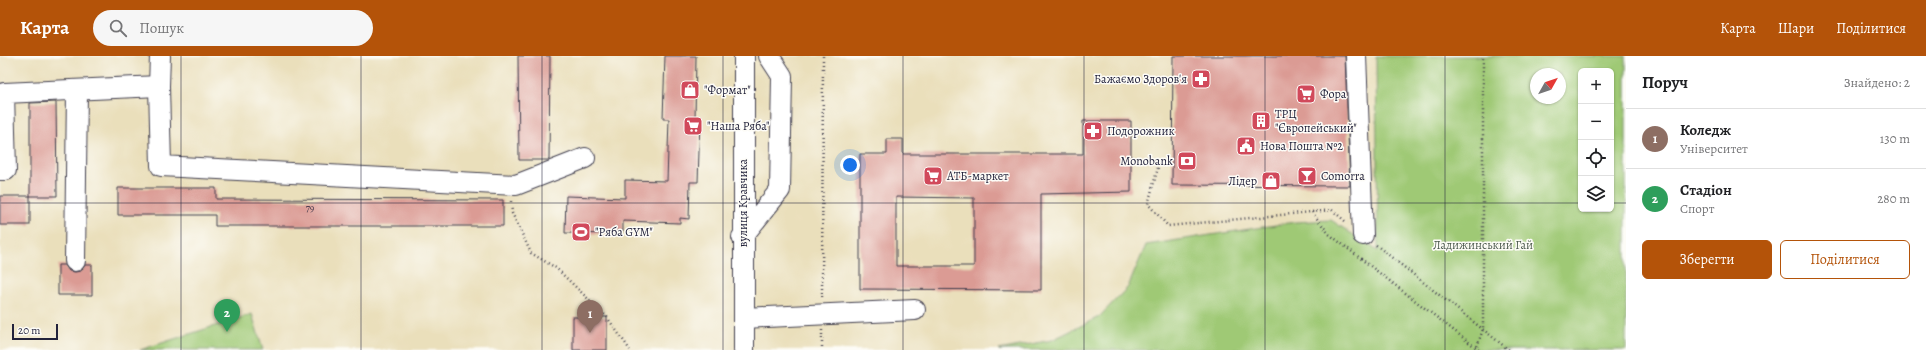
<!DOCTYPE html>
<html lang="uk">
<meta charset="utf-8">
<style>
body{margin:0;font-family:Alegreya,serif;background:#f6f6f6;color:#202124}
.controls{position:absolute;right:12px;top:12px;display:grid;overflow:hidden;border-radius:6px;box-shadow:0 1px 3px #0004}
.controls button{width:36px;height:36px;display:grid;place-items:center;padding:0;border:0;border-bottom:1px solid #e0e0e0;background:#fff;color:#202124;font:20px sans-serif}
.compass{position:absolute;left:1530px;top:12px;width:36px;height:36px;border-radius:50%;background:#fff;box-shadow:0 1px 3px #0004;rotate:50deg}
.scale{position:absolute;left:12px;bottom:10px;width:46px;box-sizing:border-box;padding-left:4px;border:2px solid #22223b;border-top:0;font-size:11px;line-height:14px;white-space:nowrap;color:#22223b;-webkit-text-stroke:3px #fdfcf7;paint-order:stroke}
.you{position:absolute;left:850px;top:109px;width:14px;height:14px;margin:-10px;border:3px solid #fff;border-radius:50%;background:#1a73e8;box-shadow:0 0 0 6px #1a73e833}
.badge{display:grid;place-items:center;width:26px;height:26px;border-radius:50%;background:#b45309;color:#fff;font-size:13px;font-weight:700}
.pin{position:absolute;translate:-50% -33px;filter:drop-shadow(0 1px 2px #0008)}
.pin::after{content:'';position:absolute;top:21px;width:14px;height:12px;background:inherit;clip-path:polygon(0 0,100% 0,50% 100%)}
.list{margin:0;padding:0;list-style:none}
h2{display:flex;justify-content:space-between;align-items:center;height:52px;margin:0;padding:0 16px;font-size:17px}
h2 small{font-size:13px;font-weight:400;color:#757577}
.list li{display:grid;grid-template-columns:26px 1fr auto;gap:12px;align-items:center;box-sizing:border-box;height:60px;padding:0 16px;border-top:1px solid #e0e0e0}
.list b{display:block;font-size:15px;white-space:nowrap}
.list p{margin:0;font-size:13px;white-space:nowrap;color:#757577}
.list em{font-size:13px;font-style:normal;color:#757577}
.actions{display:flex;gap:8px;padding:12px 16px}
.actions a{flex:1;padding:9px 0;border:1px solid #b45309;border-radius:6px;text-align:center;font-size:14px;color:#b45309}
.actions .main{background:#b45309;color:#fff}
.icon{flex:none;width:22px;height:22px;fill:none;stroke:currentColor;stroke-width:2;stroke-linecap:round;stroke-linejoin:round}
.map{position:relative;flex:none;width:1626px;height:294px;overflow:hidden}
header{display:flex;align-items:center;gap:24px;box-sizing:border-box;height:56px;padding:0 20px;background:#b45309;color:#fff}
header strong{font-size:19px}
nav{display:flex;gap:22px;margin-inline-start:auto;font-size:14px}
.search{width:280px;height:36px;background:#f6f6f6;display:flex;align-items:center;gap:10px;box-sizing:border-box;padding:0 14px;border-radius:22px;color:#757577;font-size:15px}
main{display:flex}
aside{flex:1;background:#fff}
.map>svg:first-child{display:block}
</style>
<header>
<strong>Карта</strong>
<div class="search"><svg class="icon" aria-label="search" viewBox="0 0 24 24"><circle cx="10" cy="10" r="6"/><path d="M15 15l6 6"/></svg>Пошук</div>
<nav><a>Карта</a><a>Шари</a><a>Поділитися</a></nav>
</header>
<main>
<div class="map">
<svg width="1626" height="294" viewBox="0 0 1626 294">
<rect width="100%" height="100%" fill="#fdfcf7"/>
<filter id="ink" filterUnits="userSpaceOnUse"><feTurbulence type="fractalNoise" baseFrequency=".025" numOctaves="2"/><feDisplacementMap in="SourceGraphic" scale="8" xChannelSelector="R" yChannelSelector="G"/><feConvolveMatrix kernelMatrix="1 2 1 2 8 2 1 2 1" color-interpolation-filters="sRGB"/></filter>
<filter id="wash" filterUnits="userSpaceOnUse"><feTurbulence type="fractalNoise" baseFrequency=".012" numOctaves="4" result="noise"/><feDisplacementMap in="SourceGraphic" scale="16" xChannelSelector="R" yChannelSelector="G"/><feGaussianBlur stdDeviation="0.9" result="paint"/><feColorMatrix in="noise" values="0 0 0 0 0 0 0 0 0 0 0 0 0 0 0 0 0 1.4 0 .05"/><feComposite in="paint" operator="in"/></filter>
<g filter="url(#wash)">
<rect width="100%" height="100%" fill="#eadfbb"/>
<g fill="#9fc975" stroke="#607658" fill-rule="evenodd">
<path d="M1376,0H1626V294H999L1052,284L1099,261L1128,231L1146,189L1295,166L1331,164L1378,195ZM1581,15H1611V153H1581ZM1536,18H1560V42H1536Z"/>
<polygon points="252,258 263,294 140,294"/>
</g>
<g id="blocks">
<g fill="#db9b94" fill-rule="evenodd">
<polygon points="518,0 550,0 549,104 519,104"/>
<polygon points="665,0 696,0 695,64 700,64 698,126 690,126 689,163 680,162 680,167 623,165 623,175 615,175 615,178 565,177 566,140 625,142 625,124 667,125 669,63 663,63"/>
<polygon points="1173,0 1345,0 1350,130 1172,129"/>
<polygon points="56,46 57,140 30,140 30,47"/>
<path d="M1083,65H1131V136L1041,138V234L860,233V98H887V83H903V98H1083ZM896,141L974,142V210H896Z"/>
<polygon points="118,132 216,132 216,143 503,144 503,170 215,170 215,159 118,159"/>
<rect x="0" y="140" width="30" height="29"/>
<polygon points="58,209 65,209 69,215 75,216 81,215 85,209 92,209 92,239 58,239"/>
<rect x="573" y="261" width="34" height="33"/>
</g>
</g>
</g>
<g filter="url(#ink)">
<use href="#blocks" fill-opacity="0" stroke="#403e4e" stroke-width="1"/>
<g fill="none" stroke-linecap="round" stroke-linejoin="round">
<g stroke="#403e4e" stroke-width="22">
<g id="minor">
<polyline points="160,0 159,30 161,110 516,129 585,102"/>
<polyline points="744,0 744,294"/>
<polyline points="1356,0 1363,179"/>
<polyline points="0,114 6,114 4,37 159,30"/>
<polyline points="742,181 780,134 782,20 769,0"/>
<polyline points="75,205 77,34"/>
<polyline points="744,262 915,254"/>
</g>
</g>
<g stroke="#403e4e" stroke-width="2.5" stroke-dasharray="1 3" stroke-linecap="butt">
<polyline points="1159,108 1148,148 1168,170 1332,154 1345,165"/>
<polyline points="511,145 512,157 531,197 556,212 607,261 630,294"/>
<polyline points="1312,156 1329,178 1479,294"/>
<polyline points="1376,189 1509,294"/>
<polyline points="822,241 823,0"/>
<polyline points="822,274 822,294"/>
<polyline points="1476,294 1483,273 1483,0"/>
</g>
<use href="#minor" stroke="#fff" stroke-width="20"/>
</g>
</g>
<path fill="none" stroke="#22223b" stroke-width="1" stroke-opacity="0.55" d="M181,0V294M361,0V294M542,0V294M723,0V294M903,0V294M1084,0V294M1265,0V294M1445,0V294M0,147H1581M1611,147H1626"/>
<defs>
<g id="pharmacy-square" transform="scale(1)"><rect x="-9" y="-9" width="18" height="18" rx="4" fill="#d1495b" stroke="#fdfcf7"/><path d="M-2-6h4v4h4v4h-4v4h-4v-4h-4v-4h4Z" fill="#fff"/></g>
<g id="shop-square" transform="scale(1)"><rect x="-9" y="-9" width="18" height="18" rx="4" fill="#d1495b" stroke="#fdfcf7"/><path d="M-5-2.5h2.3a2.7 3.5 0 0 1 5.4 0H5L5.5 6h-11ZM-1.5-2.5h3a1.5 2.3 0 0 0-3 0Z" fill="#fff"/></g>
<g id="supermarket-square" transform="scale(1)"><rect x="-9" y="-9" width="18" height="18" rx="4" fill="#d1495b" stroke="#fdfcf7"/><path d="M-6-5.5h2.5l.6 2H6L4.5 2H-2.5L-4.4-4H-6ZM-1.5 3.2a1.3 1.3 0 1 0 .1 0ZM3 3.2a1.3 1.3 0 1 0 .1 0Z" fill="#fff"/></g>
<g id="building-square" transform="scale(1)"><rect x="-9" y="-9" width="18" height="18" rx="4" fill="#d1495b" stroke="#fdfcf7"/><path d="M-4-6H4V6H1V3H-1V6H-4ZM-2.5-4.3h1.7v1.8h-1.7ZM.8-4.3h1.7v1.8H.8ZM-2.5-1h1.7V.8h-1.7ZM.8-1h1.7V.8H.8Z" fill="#fff"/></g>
<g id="civic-square" transform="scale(1)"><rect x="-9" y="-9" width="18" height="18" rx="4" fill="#d1495b" stroke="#fdfcf7"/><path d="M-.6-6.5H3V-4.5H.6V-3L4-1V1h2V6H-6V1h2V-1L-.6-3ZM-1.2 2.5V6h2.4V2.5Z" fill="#fff"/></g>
<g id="bank-square" transform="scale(1)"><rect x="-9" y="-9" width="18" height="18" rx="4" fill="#d1495b" stroke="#fdfcf7"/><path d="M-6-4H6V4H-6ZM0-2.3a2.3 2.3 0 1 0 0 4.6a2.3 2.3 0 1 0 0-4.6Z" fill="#fff"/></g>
<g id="bar-square" transform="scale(1)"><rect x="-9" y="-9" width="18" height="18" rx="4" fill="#d1495b" stroke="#fdfcf7"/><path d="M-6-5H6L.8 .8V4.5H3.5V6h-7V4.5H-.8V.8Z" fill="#fff"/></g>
<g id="stadium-square" transform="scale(1)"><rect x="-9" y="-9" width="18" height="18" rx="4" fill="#d1495b" stroke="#fdfcf7"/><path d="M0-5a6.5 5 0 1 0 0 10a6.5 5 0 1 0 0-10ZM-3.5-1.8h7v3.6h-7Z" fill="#fff"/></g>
</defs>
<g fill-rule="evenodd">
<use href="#pharmacy-square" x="1201" y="23"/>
<use href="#shop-square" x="690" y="34"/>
<use href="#supermarket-square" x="1306" y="38"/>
<use href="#building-square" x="1261" y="65"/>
<use href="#supermarket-square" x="693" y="70"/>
<use href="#pharmacy-square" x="1093" y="75"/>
<use href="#civic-square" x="1246" y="90"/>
<use href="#bank-square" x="1187" y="105"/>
<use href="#supermarket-square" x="933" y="120"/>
<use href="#bar-square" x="1307" y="120"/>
<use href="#shop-square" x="1271" y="125"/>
<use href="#stadium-square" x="581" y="176"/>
</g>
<g text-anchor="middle" stroke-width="3" stroke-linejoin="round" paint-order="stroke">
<g font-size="10" fill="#504051">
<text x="310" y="155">79</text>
</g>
<g font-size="12" fill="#22223b" stroke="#fdfcf7" text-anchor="start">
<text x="1187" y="27" text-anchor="end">Бажаємо Здоров'я</text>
<text x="704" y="38">"Формат"</text>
<text x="1320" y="42">Фора</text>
<text x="1275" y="62">ТРЦ<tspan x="1275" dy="14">"Європейський"</tspan></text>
<text x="707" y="74">"Наша Ряба"</text>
<text x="1107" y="79">Подорожник</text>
<text x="1260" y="94">Нова Пошта №2</text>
<text x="1173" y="109" text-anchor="end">Monobank</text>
<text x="947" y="124">АТБ-маркет</text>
<text x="1321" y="124">Comorra</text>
<text x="1257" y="129" text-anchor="end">Лідер</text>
<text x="595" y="180">"Ряба GYM"</text>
</g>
<g font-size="12" fill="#22223b" stroke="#fdfcf7">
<text transform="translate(743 147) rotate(-90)" y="4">вулиця Кравчика</text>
</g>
<g font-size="12" fill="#4e5c4f" stroke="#fdfcf7">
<text x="1483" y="193">Ладижинський Гай</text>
</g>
</g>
</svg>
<div class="controls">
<button>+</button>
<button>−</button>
<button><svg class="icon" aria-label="locate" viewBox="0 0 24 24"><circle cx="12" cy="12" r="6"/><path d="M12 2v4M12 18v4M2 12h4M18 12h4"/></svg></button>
<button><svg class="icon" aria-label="layers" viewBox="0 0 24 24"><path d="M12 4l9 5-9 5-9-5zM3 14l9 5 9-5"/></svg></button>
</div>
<svg class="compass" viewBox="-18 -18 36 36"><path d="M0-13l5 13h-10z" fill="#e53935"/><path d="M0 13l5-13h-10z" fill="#757577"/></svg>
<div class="scale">20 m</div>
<div class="you"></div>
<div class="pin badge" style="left:590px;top:277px;background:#8d6e63">1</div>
<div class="pin badge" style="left:227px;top:276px;background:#2e9e5b">2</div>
</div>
<aside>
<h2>Поруч<small>Знайдено: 2</small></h2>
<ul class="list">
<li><span class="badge" style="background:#8d6e63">1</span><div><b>Коледж</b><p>Університет</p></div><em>130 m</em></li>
<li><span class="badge" style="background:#2e9e5b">2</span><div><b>Стадіон</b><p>Спорт</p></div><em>280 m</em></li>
</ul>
<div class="actions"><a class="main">Зберегти</a><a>Поділитися</a></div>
</aside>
</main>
